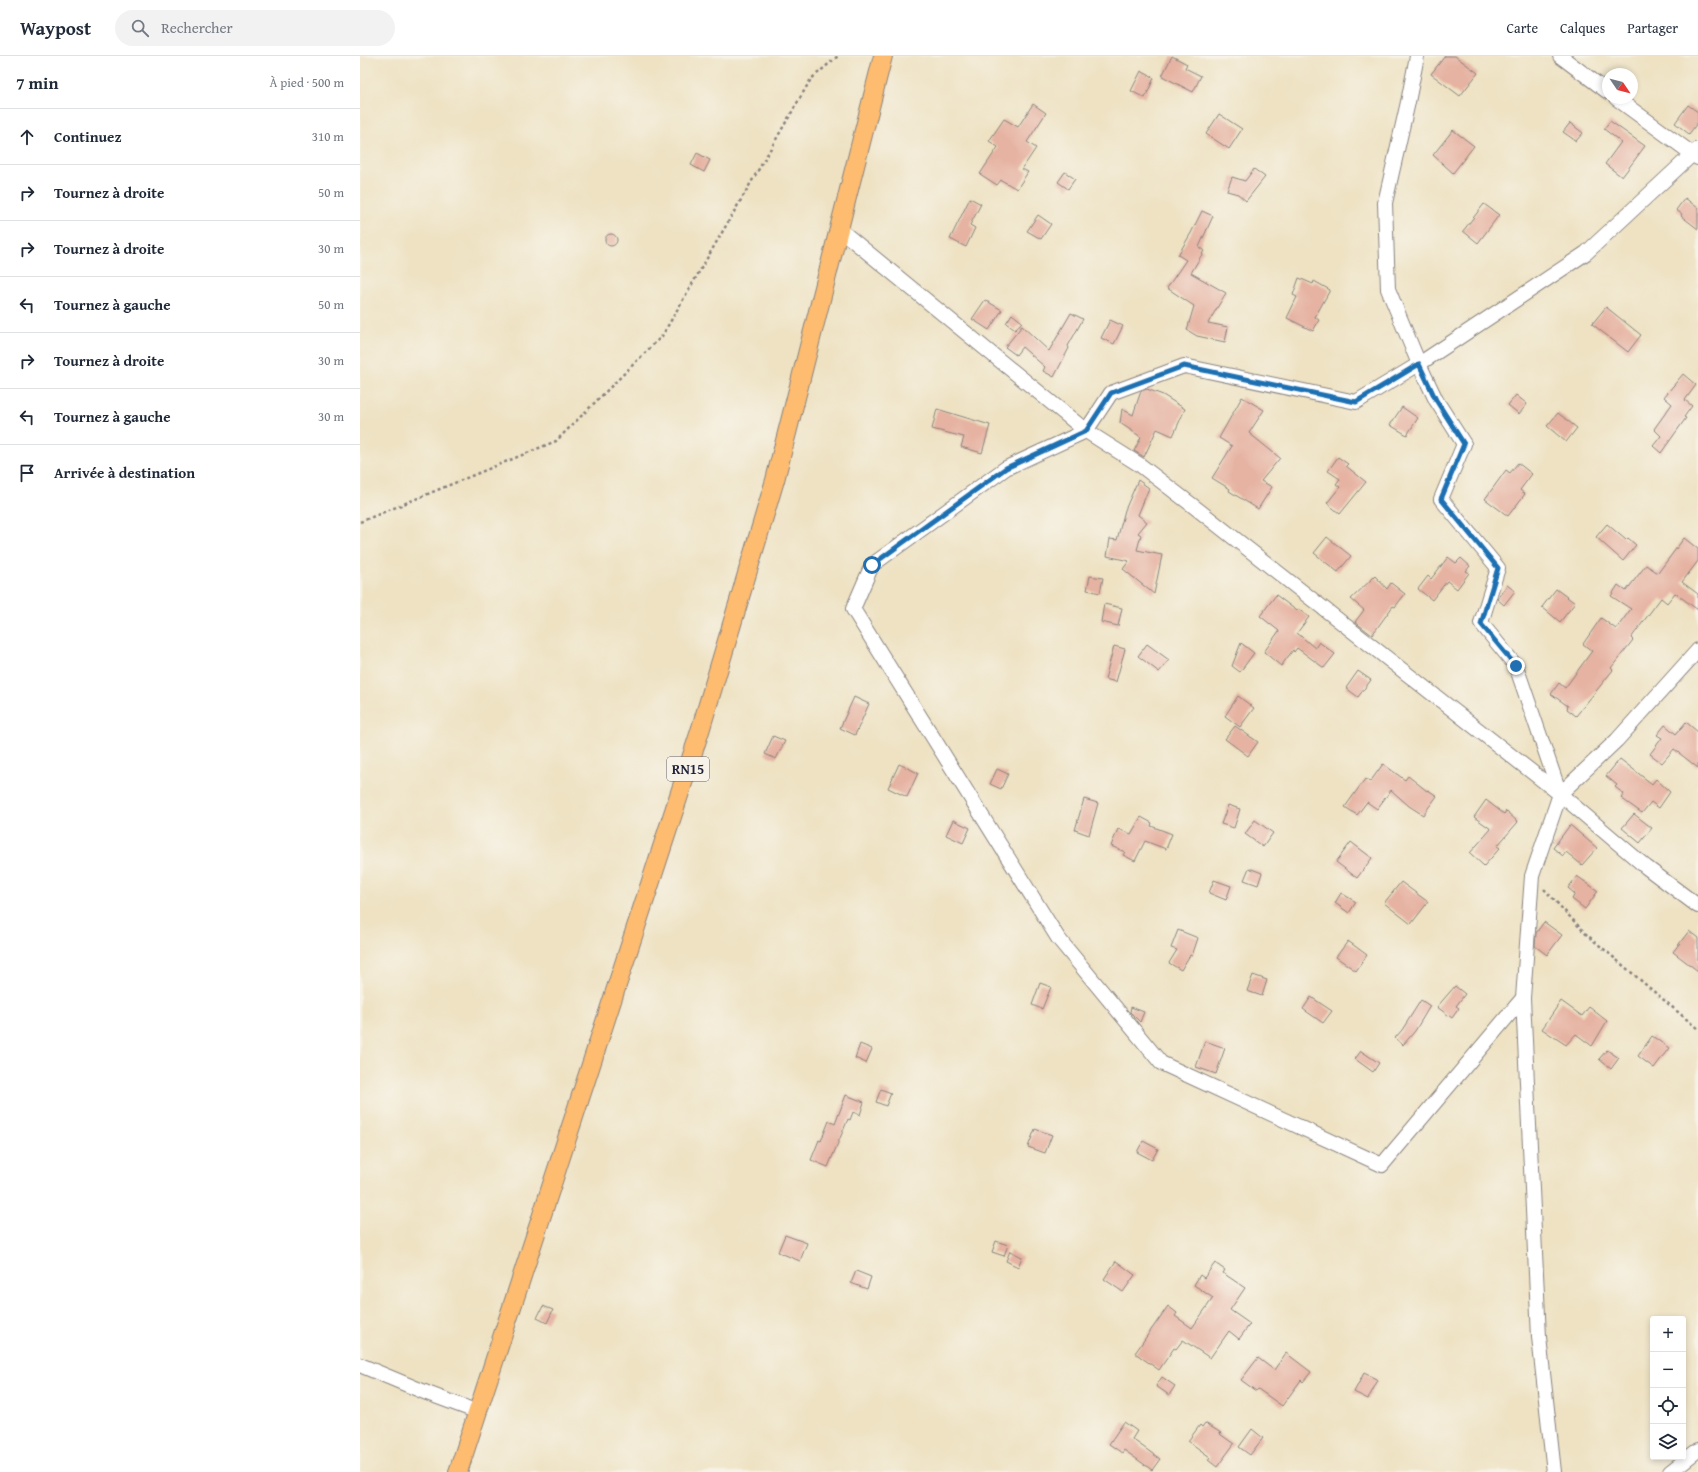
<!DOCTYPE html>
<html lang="fr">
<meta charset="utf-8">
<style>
body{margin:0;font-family:"Gentium Book Plus",serif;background:#f2f2f3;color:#1f2937}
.controls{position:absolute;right:12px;bottom:12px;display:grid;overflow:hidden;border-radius:4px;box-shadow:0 2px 6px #0003}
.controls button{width:36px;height:36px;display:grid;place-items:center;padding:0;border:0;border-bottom:1px solid #e0e1e3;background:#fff;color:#1f2937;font:20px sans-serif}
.compass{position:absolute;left:1242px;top:12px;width:36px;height:36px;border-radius:50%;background:#fff;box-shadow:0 2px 6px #0003;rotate:125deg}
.stop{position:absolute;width:12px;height:12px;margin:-9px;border:3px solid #1f6fb2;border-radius:50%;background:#fff}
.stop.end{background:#1f6fb2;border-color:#fff;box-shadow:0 1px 4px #0008}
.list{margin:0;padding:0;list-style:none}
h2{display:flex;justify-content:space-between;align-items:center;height:52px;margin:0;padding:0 16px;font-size:17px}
h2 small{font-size:13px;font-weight:400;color:#747a83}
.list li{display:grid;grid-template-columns:26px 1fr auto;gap:12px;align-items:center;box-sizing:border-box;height:56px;padding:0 16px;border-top:1px solid #e0e1e3}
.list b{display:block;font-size:15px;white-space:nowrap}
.list em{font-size:13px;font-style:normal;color:#747a83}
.icon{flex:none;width:22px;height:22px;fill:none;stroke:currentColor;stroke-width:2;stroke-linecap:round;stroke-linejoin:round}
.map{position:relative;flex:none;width:1338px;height:1416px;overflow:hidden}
header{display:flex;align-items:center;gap:24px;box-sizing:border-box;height:56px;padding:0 20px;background:#fff;border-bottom:1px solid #e0e1e3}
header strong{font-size:19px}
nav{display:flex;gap:22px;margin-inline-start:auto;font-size:14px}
.search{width:280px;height:36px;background:#f2f2f3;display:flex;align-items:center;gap:10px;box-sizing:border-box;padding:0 14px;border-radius:22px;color:#747a83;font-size:15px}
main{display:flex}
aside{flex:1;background:#fff}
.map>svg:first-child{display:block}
</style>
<header>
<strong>Waypost</strong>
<div class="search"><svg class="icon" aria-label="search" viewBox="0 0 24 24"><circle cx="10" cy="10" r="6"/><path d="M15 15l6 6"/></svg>Rechercher</div>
<nav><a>Carte</a><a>Calques</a><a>Partager</a></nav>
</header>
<main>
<aside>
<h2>7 min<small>À pied · 500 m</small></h2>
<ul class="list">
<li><svg class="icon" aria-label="ahead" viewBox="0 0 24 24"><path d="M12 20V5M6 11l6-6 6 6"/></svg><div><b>Continuez</b></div><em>310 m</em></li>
<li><svg class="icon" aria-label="right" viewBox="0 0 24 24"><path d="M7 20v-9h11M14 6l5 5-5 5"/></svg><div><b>Tournez à droite</b></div><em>50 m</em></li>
<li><svg class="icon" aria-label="right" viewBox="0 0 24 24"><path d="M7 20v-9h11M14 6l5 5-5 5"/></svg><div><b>Tournez à droite</b></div><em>30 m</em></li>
<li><svg class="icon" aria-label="left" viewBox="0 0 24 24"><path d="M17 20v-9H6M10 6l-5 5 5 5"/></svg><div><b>Tournez à gauche</b></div><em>50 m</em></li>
<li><svg class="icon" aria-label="right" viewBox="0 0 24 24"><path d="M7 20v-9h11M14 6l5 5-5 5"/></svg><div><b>Tournez à droite</b></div><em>30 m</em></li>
<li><svg class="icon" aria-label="left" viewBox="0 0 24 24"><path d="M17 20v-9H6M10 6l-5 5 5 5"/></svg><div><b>Tournez à gauche</b></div><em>30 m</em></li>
<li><svg class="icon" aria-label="arrive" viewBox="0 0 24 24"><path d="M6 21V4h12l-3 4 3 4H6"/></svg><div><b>Arrivée à destination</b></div></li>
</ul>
</aside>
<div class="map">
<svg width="1338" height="1416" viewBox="0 0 1338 1416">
<rect width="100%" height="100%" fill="#f7f3e8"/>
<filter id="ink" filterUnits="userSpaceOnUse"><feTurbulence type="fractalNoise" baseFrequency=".025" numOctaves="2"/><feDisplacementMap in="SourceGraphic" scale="8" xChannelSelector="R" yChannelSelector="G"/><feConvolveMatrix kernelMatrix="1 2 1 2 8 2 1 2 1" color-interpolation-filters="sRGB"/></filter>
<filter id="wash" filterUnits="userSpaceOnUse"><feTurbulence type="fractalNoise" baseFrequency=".012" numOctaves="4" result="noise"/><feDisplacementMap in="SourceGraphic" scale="16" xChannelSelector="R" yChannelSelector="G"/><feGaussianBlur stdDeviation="0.9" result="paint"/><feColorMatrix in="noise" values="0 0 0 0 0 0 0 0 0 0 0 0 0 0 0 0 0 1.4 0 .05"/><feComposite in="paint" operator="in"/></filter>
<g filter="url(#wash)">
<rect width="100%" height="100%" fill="#eee2c3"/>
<g id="blocks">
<g fill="#e6b2a2">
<polygon points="812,0 827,8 825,12 841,20 833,36 802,20"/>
<polygon points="1085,0 1095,0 1118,17 1100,40 1071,18"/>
<polygon points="781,15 794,22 785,42 771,35"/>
<polygon points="673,48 686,57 667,86 676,92 662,113 668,116 657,133 641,124 637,129 620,118 638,91 629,85 644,63 658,71"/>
<polygon points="1328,49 1338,56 1338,66 1329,78 1315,67"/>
<polygon points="859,58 882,73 869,93 846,78"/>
<polygon points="1250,65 1285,90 1262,121 1245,108 1261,86 1244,73"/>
<polygon points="1210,67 1223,77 1216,85 1203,76"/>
<polygon points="1093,74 1114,90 1093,117 1073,99"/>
<polygon points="337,97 350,104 344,116 331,109"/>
<polygon points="894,113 905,121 886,145 878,138 867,135 872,121 885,125"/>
<polygon points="705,116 715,123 708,133 698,126"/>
<polygon points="610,142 621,148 610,169 615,172 606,191 590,183"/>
<polygon points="1325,142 1338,152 1338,173 1321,160 1322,158 1316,154"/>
<polygon points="1124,148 1139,159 1118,187 1103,175"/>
<polygon points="842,155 853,160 839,191 844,195 831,217 866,237 848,267 868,271 865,286 837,280 827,274 834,250 807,232 826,204 818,199 831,177"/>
<polygon points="678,159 691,168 681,183 667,175"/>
<circle cx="251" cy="184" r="6"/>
<polygon points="939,222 953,228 954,225 970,234 955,261 959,264 953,275 927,262 937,241 933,239"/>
<polygon points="625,244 642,254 629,274 612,263"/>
<polygon points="1246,251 1281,279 1268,296 1232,268"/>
<polygon points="711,257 723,263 708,290 709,292 694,321 683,315 685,311 662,291 656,299 645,291 662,270 689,295"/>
<polygon points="652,258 662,266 655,274 646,267"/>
<polygon points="750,264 763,270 754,288 741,282"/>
<polygon points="1323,318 1336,329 1325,344 1332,350 1324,361 1326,362 1301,397 1293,390 1301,380 1294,373 1312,348 1304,341"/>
<polygon points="787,333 803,339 825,353 813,380 797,373 784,401 774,395 781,381 760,367 762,353 773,359 781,335"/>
<polygon points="1156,339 1167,348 1159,358 1148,349"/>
<polygon points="882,341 904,354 889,377 920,402 901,425 912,431 898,453 869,435 870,433 852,422 872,390 859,382"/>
<polygon points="1042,351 1058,362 1047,379 1030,369"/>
<polygon points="577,353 630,369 622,397 601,391 604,381 572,373"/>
<polygon points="1198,357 1217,372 1206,386 1187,370"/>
<polygon points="978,401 988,408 986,410 1006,426 980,458 967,447 980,431 976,428 980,423 968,415"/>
<polygon points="1158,407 1172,418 1160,434 1165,438 1148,460 1125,443 1146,414 1150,417"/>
<polygon points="778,424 789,432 778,459 787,466 778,477 781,479 777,494 802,499 794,538 763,513 769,505 747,500 750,483 757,484 765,454"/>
<polygon points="1247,468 1266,484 1268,482 1276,489 1263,505 1236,481"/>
<polygon points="967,481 991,500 978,516 954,497"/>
<polygon points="1324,482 1338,493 1338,505 1322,526 1338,538 1338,554 1315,537 1307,547 1301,542 1271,582 1273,584 1251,612 1253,614 1216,660 1207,653 1208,650 1191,638 1199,627 1205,632 1232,595 1223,588 1241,562 1256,573 1271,553 1251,540 1258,529 1266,535 1286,509 1298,517"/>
<polygon points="1088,501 1096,507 1101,502 1110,510 1106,515 1109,517 1097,533 1087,525 1072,544 1058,533 1068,520 1071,523"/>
<polygon points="730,520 743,522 740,537 727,534"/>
<polygon points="1015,520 1027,533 1031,527 1045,538 1035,551 1033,550 1012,579 995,566 1004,554 991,543"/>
<polygon points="1147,529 1155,535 1144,549 1137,543"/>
<polygon points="1196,533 1215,547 1200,566 1182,551"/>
<polygon points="916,539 937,555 938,553 949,561 937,577 955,592 959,586 975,598 964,612 937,592 934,596 933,594 921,610 904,596 919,575 900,560"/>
<polygon points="744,548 762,552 758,570 741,566"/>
<polygon points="881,587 894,597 880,616 872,610"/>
<polygon points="787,588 809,604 799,616 778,600"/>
<polygon points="754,590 765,593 756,626 745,623"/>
<polygon points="998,615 1011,624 998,641 986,632"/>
<polygon points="878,640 894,652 880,671 865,660"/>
<polygon points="494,641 509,648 495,679 480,672"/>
<polygon points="1326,666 1338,676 1338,712 1314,693 1302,707 1290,698 1302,682 1297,679 1305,669 1316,678"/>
<polygon points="875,670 898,686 888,700 865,683"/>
<polygon points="413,680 425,685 416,703 405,698"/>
<polygon points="1260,703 1292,728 1296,723 1310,736 1299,752 1291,746 1282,757 1261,742 1264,738 1255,731 1257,729 1246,720"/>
<polygon points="539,708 558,717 547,741 528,732"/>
<polygon points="1023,708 1045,724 1048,720 1067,735 1068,734 1077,740 1063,759 1049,750 1031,734 1017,753 1007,746 997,759 985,751 1005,723 1010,726"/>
<polygon points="637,713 648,718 641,733 630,728"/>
<polygon points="724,743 738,747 729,779 715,774"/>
<polygon points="1126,744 1144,758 1146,755 1158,766 1137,790 1140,792 1124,810 1110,797 1131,773 1114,761"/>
<polygon points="868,749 880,753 874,772 861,768"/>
<polygon points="1274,758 1292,772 1280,787 1262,772"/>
<polygon points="781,761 792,767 791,770 812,778 806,793 785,785 775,805 763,799 765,796 751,790 758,773 771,778"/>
<polygon points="593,764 610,772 603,787 586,779"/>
<polygon points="895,764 913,777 903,791 885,778"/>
<polygon points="1210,769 1237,792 1222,809 1206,796 1203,800 1193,792"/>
<polygon points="991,786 1012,802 997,822 976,806"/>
<polygon points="889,812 902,817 898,829 884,824"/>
<polygon points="1217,820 1238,835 1225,853 1212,843 1215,838 1208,832"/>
<polygon points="854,824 871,830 866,844 849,837"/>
<polygon points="1041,826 1068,846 1051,868 1024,847"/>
<polygon points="981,837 996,846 989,857 975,847"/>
<polygon points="1184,866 1202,879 1187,899 1175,890 1176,877"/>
<polygon points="818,874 838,882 832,900 830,899 821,914 809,907 817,894 811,892"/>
<polygon points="1329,875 1338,882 1338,915 1313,896"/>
<polygon points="988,885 1007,899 996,915 976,901"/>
<polygon points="893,919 907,924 902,940 887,935"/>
<polygon points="680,927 691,931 682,953 672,949"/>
<polygon points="1095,930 1105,938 1096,950 1099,952 1092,962 1077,951"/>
<polygon points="951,941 972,955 963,967 943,953"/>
<polygon points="1061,944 1070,950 1055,975 1043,989 1035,982 1042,974"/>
<polygon points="1201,945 1222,960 1229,951 1247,965 1232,990 1216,978 1206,989 1182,973"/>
<polygon points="771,951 784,956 780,966 770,956"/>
<polygon points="1292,980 1309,992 1294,1012 1278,1000"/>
<polygon points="845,985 865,992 856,1018 836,1011"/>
<polygon points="500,988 512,993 506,1007 495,1002"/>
<polygon points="1247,994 1259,1002 1251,1013 1239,1003"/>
<polygon points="1001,995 1019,1007 1013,1016 995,1003"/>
<polygon points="521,1033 531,1037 526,1050 516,1046"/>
<polygon points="486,1039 504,1046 500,1059 493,1056 490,1064 488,1063 468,1111 451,1104 459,1084 461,1085 469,1065 475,1068"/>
<polygon points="675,1073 692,1079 685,1097 668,1091"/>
<polygon points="783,1085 798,1093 792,1104 777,1096"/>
<polygon points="425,1179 447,1187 440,1205 418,1196"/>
<polygon points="636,1185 648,1189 644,1200 632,1196"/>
<polygon points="650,1195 662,1201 658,1211 646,1205"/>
<polygon points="756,1205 775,1219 763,1236 744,1223"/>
<polygon points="855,1207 865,1214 863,1217 885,1232 870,1254 890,1268 879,1283 869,1275 850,1302 823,1284 816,1293 814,1292 799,1314 775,1297 808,1250 817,1257 815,1260 832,1272 853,1242 834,1229 840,1219 844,1222"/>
<polygon points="496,1215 511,1221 507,1233 491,1227"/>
<polygon points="183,1250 193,1254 187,1267 177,1262"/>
<polygon points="926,1297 951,1316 943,1326 941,1324 922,1350 898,1333 896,1335 881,1324 898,1302 914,1314"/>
<polygon points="1004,1317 1018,1324 1008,1343 994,1336"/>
<polygon points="802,1321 815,1330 809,1339 796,1330"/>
<polygon points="764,1366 777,1375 772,1383 800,1403 792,1414 764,1394 762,1397 749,1388"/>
<polygon points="845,1367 861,1377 860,1378 874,1388 857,1411 848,1404 850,1401 828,1385 840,1369 842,1371"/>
<polygon points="892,1373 903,1382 890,1399 879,1391"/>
</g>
</g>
</g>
<g filter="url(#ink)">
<use href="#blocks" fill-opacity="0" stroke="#88827f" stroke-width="1"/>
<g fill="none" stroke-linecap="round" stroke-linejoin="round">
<g stroke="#88827f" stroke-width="16">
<g id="minor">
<polyline points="1057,0 1048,46 1025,147 1028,233 1059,308 1076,344 1104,388 1081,443 1138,512 1121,567 1156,610 1200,738 1172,820 1163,942 1179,1281 1194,1416"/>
<polyline points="1200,0 1248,36"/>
<polyline points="1256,42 1338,102"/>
<polyline points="479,173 726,375 780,409 832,449 1200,738 1286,811 1338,850"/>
<polyline points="1200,738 1257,684 1338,594"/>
<polyline points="1163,942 1022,1109 801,1007 698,882 493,553 512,509 646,412 726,375 751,337 824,310 996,346 1059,308 1226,197 1338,93"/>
<polyline points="0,1309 67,1337 118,1356"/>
<polyline points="1310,1416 1338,1394"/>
</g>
</g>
<g stroke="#88827f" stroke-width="20">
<polyline id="major" points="98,1416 340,675 415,424 523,0"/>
</g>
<g stroke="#88827f" stroke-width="2.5" stroke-dasharray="3 3" stroke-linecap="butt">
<polyline points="0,466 196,385 302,280 451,23 478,0"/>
<polyline points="1184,833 1226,878 1338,973"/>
</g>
<use href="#minor" stroke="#fff" stroke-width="14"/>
<use href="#major" stroke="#fdbc70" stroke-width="18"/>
</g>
</g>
<g fill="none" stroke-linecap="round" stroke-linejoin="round" filter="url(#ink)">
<polyline stroke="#1f6fb2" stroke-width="5" points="512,509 646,412 726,375 751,337 824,310 996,346 1059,308 1076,344 1104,388 1081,443 1138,512 1121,568 1156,610"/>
</g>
<g text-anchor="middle" stroke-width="3" stroke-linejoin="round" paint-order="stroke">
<rect fill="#f7f3e8" stroke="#62616f" stroke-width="1" x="307" y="701" width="42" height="24" rx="3"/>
<g font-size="14" font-weight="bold" fill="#22223b">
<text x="328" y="718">RN15</text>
</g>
</g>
</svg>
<div class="controls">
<button>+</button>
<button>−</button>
<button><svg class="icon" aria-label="locate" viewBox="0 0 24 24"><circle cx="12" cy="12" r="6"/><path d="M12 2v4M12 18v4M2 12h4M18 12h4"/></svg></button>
<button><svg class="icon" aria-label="layers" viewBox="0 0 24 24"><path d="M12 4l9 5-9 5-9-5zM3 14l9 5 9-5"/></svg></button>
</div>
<svg class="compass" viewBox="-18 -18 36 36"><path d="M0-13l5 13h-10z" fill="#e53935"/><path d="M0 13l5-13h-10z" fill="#747a83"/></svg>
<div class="stop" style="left:512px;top:509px"></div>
<div class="stop end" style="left:1156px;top:610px"></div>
</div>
</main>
